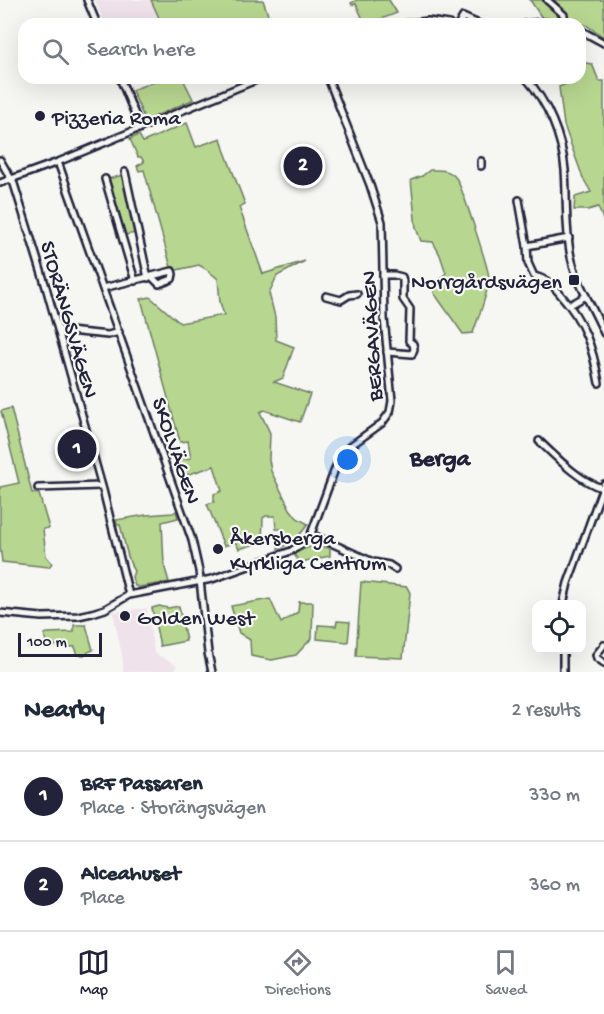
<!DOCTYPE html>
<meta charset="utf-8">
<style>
body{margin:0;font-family:"Gochi Hand",sans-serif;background:#f2f2f3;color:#1f2937}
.controls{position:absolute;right:18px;bottom:18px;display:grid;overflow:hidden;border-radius:12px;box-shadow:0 6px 24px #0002}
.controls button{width:54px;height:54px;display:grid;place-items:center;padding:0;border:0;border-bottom:2px solid #e0e1e3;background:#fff;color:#1f2937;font:30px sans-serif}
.scale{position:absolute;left:18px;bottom:15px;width:84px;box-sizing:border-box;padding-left:6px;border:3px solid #22223b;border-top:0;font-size:16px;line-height:21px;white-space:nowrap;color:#22223b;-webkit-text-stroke:4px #f6f6f2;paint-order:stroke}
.you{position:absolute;left:348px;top:460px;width:21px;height:21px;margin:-15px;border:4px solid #fff;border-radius:50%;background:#1a73e8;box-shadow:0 0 0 9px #1a73e833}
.badge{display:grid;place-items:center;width:39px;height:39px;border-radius:50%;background:#22223b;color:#fff;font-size:20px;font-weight:700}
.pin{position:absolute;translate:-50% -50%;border:3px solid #fff;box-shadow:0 2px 6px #0006}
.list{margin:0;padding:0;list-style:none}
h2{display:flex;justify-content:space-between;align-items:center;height:78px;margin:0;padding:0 24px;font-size:26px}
h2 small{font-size:20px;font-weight:400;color:#747a83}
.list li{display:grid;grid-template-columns:39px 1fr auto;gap:18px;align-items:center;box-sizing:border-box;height:90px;padding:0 24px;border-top:2px solid #e0e1e3}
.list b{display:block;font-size:22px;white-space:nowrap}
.list p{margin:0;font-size:20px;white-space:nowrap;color:#747a83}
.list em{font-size:20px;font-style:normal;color:#747a83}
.icon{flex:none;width:33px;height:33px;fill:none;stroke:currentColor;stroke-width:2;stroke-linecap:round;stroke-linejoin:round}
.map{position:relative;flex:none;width:604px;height:672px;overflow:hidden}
.search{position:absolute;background:#fff;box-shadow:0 6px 24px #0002;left:18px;right:18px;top:18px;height:66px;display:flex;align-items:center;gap:15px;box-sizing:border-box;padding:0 21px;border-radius:18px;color:#747a83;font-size:22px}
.sheet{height:258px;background:#fff}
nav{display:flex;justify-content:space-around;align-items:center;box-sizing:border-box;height:84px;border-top:2px solid #e0e1e3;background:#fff;font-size:16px;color:#747a83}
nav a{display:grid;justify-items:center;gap:3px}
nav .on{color:#22223b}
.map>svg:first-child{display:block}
</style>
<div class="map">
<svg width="604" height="672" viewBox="0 0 604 672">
<rect width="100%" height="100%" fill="#f6f6f2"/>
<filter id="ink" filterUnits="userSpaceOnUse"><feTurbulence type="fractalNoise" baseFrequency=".0167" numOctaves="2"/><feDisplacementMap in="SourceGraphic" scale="12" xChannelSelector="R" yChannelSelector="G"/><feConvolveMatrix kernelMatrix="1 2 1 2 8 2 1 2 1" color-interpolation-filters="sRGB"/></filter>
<g filter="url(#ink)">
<g fill="#efe2eb">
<polygon points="95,0 151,0 160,20 158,22 159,24 105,24"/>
<polygon points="147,608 154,653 176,665 175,672 123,672 123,660 113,612"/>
</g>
<g fill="#b7d68f" stroke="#6c7c65" stroke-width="1.5">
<polygon points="151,0 263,0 268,15 265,24 159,24 158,22 160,20"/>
<polygon points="357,0 389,0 397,13 369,24 365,24 356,4 352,5 351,3"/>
<polygon points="530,0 604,0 604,37 586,25 557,19 542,18"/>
<polygon points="580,62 592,64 599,81 604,81 604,222 598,207 588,210 574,210 575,197 591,192 583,178 564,125 559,87 566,84 567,79 564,78 580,78"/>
<polygon points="164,78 183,79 193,99 192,100 149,119 144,118 132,90"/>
<path d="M187,123L196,147L221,138L224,149L245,204L239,207L263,274L305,261L277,276L269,293L275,317L276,340L294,347L283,378L274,382L310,394L300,422L264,410L260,412L270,433L269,460L271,471L290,509L297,518L308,524C299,537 292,543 278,549L279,541L282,540V529H276L275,516H266L263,518L262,542L239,549L235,542L224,546L207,504L214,502V494L222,491L214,466L180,477L176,458L184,457V459L191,458L188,441L180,442L141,299L150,297L180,323L224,315L220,302L218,279L206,269L199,265L172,271L144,170L139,171L137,166L144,162L141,157H138L130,139L139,135L143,142Z"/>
<path d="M430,170C440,170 449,169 456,178C461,184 490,272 489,279C487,297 479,315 473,333L463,334L434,293L433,285L446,273L440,255L433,242L421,241L416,228L411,180L422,176Z"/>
<polygon points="123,175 137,233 125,235 108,179"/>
<polygon points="11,408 32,493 39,494 49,528 43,529 46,556 52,563 49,567 2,562 0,546 0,487 19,483 1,411"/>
<path d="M176,511L178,518L162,522L164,565L169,582L139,587L135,586L132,577L134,571C127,561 124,537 120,525H117L116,520L146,515L173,513Z"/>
<polygon points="317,546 330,548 330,556 306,561 300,564 294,554 306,548"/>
<polygon points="361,582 407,587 410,593 403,658 356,656"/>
<polygon points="270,599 281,623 298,612 299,602 313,602 312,638 296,655 272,660 251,656 250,640 239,633 231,606"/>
<polygon points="159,606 168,608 179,606 186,641 160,646 152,608"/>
<polygon points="337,621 350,622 348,642 317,639 318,625 336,626"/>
<polygon points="74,625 86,625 93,650 88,652 86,655 78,655 75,647 47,645 44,634 48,633 74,632"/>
</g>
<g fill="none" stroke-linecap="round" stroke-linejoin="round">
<g stroke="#22223b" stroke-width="10">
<g id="street">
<polyline points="87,0 97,24"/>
<polyline points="547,0 564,15 565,24"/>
<polyline points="404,24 428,21 449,24"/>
<polyline points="459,24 463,17 479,24"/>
<polyline points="525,24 543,22 558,24"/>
<polyline points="580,30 604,43"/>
<polyline points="120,78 136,117 139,129"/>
<path d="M526,78C548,103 562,136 565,170C567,198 565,228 571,257C577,284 593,307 604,333"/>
<polyline points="0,160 14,184 46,287 103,490 129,595"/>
<polyline points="58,162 192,540 199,571 208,653 212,672"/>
<polyline points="481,166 481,161"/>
<polyline points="125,172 148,278"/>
<polyline points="105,179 135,281"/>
<polyline points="0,183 58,162 261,78"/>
<path d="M519,200L527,246L528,263L534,276C546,279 552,284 560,294C584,321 593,348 599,383"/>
<polyline points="527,246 569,238"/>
<polyline points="383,275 394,275 402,277 403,281 403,299 410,309 409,341 413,344 414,349 412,354 387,352"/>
<polyline points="103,288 172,271 173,274 172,279 159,284 152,277"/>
<polyline points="326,296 341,300 349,295 357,294"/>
<polyline points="570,305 586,296"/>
<polyline points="59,330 108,335 119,332"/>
<path d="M539,441C557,458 579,481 602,488"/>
<polyline points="38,488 101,486"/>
<polyline points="311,534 373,562 389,565 395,569"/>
<polyline points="563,604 568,583 604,484"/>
<polyline points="0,613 42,617 78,616 92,613 105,609 129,595 212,579 291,551 306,541 311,534 338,461 349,447 382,423 390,412 392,401 384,318 382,222 370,185 328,78"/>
<polyline points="604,645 596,655 597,658 604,663"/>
<polyline points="563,650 563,672"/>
</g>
</g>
<use href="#street" stroke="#f6f6f2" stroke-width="5"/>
</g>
</g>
<g fill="#22223b" stroke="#f6f6f2" stroke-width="2">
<circle cx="40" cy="116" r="6"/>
<rect x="568" y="274" width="12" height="12" rx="3"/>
<circle cx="218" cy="549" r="6"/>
<circle cx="125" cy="616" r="6"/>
</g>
<g text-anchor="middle" stroke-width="4.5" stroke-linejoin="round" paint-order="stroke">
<g font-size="22" fill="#22223b" stroke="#f6f6f2" text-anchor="start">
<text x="52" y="124">Pizzeria Roma</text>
<text x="562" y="288" text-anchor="end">Norrgårdsvägen</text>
<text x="230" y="544">Åkersberga<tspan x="230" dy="25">Kyrkliga Centrum</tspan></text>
<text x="137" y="624">Golden West</text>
</g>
<g font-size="22" fill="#22223b" stroke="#f6f6f2">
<text transform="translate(71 319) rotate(74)" y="8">STORÄNGSVÄGEN</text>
<text transform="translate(370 336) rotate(-93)" y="8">BERGAVÄGEN</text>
<text transform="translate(178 450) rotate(71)" y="8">SKOLVÄGEN</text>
</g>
<g font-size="24" font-weight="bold" fill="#22223b" stroke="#f6f6f2">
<text x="440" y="465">Berga</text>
</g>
</g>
</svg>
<div class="controls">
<button><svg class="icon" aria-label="locate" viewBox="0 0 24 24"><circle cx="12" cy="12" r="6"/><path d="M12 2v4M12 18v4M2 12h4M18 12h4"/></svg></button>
</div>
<div class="scale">100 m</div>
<div class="you"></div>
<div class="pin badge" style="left:77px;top:449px">1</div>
<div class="pin badge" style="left:303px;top:166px">2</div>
<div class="search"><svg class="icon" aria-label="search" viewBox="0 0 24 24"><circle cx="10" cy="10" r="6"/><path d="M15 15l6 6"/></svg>Search here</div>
</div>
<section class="sheet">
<h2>Nearby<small>2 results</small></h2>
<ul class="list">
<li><span class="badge">1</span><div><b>BRF Passaren</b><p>Place · Storängsvägen</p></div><em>330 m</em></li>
<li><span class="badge">2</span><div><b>Alceahuset</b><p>Place</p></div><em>360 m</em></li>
</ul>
</section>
<nav>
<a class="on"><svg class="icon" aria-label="map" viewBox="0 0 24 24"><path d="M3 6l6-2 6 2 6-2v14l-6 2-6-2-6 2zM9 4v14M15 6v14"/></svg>Map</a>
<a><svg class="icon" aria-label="directions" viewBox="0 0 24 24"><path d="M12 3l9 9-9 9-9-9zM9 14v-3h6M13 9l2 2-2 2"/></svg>Directions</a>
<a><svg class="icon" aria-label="saved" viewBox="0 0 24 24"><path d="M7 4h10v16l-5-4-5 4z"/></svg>Saved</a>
</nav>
